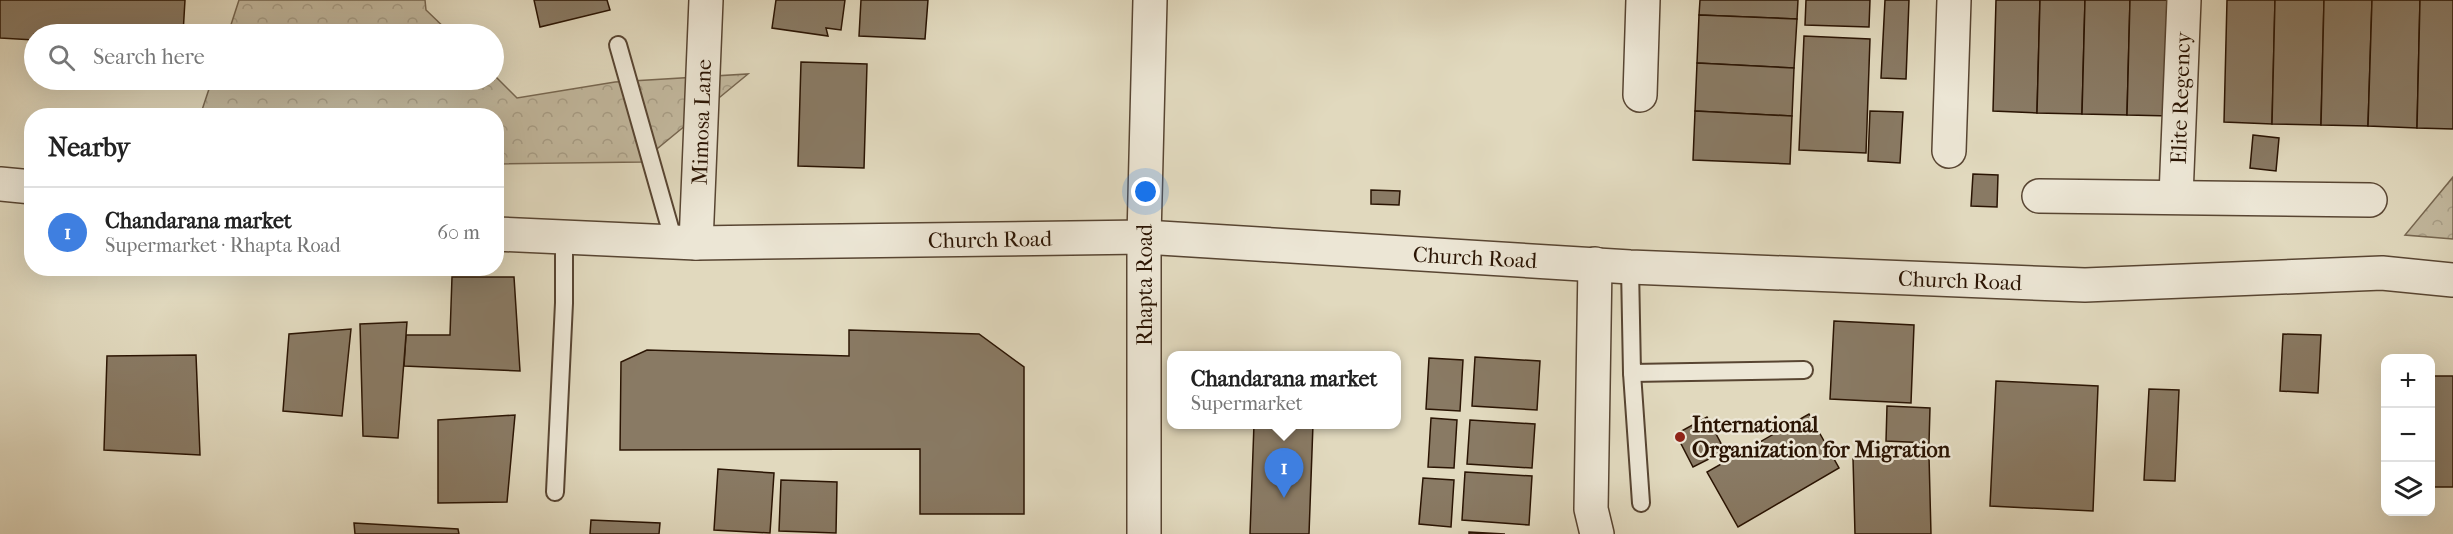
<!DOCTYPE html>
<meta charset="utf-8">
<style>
body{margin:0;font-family:"IM FELL French Canon",serif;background:#f2f2f2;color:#222}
.controls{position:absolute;right:18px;bottom:18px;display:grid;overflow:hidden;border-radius:12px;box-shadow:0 6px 24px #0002}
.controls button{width:54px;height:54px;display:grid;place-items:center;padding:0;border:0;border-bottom:2px solid #e0e0e0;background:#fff;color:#222;font:30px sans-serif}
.you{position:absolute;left:1146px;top:192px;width:21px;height:21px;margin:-15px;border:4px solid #fff;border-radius:50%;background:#1a73e8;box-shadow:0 0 0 9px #1a73e833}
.badge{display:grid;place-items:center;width:39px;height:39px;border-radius:50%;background:#1a73e8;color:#fff;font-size:20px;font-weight:700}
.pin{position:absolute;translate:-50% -50px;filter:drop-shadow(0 2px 3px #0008)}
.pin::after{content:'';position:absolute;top:32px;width:21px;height:18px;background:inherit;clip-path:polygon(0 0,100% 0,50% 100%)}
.popup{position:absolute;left:1167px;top:351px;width:234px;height:78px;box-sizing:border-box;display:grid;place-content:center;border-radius:12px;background:#fff;filter:drop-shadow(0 2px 4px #0005);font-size:20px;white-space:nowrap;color:#767676}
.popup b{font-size:22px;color:#222}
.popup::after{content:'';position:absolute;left:50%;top:100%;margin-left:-12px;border:12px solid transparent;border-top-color:#fff}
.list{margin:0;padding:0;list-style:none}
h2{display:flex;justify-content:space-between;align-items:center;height:78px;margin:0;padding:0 24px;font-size:26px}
h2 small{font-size:20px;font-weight:400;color:#767676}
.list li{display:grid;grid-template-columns:39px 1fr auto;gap:18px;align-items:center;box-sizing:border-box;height:90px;padding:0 24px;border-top:2px solid #e0e0e0}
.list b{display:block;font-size:22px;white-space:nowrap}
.list p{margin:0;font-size:20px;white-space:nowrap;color:#767676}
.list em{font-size:20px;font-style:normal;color:#767676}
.icon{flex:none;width:33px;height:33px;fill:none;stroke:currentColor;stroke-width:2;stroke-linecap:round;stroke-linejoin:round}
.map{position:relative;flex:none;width:2453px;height:534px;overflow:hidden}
.search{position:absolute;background:#fff;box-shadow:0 6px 24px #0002;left:24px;top:24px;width:480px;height:66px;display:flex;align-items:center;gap:15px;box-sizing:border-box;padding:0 21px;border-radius:33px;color:#767676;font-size:22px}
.panel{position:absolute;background:#fff;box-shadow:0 6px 24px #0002;left:24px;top:108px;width:480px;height:168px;border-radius:24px}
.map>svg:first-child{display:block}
</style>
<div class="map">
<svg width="2453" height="534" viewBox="0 0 2453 534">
<defs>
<pattern id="forest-crowns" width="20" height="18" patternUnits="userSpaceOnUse" patternTransform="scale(1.5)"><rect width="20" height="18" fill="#c2b89e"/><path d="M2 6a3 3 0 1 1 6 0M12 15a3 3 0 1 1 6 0" fill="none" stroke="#a79d86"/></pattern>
</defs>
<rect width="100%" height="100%" fill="#e1d9be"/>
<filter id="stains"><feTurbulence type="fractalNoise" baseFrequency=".00333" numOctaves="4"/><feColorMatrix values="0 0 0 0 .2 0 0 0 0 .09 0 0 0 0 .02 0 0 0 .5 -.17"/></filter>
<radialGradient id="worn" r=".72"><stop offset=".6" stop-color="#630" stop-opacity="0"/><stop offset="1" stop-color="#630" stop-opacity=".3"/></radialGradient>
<g fill="url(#forest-crowns)" stroke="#766650" stroke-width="1.5">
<polygon points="239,0 425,0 426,10 451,34 228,34"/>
<polygon points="748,74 641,162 497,164 496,116 200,116 212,80 494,80 494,75 517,98 615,82"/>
<polygon points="2453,177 2453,239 2405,235"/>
</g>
<g fill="#897a64" stroke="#2a1403" stroke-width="1.5">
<polygon points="0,0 185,0 183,34 34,34 34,40 0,38"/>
<polygon points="534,0 607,0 610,10 540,27"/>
<polygon points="776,0 845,0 841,30 826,28 828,36 772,28"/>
<polygon points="861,0 928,0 925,39 859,36"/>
<polygon points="1700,0 1798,0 1797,19 1699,15"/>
<polygon points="1806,0 1870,0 1869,27 1805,25"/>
<polygon points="1885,0 1909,0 1906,79 1881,78"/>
<polygon points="1996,0 2040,0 2037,113 1993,111"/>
<polygon points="2040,0 2085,0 2082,114 2037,113"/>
<polygon points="2085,0 2130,0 2127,115 2082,114"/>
<polygon points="2130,0 2174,0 2171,116 2127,115"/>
<polygon points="2227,0 2275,0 2272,124 2224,122"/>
<polygon points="2275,0 2324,0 2321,125 2272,124"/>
<polygon points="2324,0 2372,0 2368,126 2321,125"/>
<polygon points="2372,0 2420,0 2417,128 2368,126"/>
<polygon points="2420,0 2453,0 2453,129 2417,128"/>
<polygon points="1699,15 1797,19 1794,68 1697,63"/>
<polygon points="1804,36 1870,39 1866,153 1799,150"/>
<polygon points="801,62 867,64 864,168 798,166"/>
<polygon points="1697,63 1794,68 1792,116 1695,111"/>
<polygon points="1695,111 1792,116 1790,164 1693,160"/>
<polygon points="1870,111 1903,112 1900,163 1868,161"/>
<polygon points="2253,135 2279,138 2276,171 2250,168"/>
<polygon points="1973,174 1998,175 1997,207 1971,206"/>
<polygon points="1371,190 1400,191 1399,205 1371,204"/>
<polygon points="452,277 514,277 520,371 404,366 406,335 450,335"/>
<polygon points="1834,321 1914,325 1911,403 1830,399"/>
<polygon points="407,322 398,438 363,436 360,324"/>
<polygon points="351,329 342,416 283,411 289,334"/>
<polygon points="849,330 979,334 1024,367 1024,514 920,514 920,449 620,450 621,362 647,350 849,356"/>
<polygon points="2283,334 2321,335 2318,393 2280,391"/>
<polygon points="196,355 200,455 104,450 107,356"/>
<polygon points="1475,357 1540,361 1537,410 1472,406"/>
<polygon points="1429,358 1463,360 1460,411 1426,409"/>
<rect x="2430" y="376" width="23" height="111"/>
<polygon points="1996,381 2098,386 2093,511 1990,506"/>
<polygon points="2149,389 2179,390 2175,481 2144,480"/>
<polygon points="1887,406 1930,408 1929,443 1886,441"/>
<polygon points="1809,414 1839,468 1738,527 1707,472"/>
<polygon points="515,415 507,502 438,503 438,420"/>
<polygon points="1707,417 1725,451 1693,467 1676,434"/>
<polygon points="1431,418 1457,420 1454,468 1428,467"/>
<polygon points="1470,420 1535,424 1532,468 1467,464"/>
<polygon points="1254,424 1313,424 1309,534 1250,534"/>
<polygon points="1929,456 1931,534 1855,534 1853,458"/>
<polygon points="718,469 774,473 770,533 714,530"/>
<polygon points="1465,472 1532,476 1529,525 1462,520"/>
<polygon points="1423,478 1454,480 1451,527 1419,524"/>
<polygon points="781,480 837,482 836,533 779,531"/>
<polygon points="591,520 660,523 659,534 590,534"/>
<polygon points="354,523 458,529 459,534 355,534"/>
<polygon points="1469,532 1505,534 1469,534"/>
</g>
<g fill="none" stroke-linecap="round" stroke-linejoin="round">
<g stroke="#584532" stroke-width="20">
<g id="lane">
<polyline points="618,45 674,242"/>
<polyline points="1630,267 1632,373 1804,370"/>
<polyline points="1632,373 1641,503"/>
<polyline points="555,492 564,303 564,237"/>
</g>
</g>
<g stroke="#584532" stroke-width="36">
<g id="street">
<polyline points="1640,95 1643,0"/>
<polyline points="1949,151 1954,0"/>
<polyline points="0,184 32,187"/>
<polyline points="2039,196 2370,200"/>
<polyline points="2176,196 2184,0"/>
<polyline points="496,234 696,243 1144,237 1630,267 2085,285 2382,273 2453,280"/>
<polyline points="696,243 706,0"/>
<polyline points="1595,264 1591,509 1597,534"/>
<polyline points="1144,534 1144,237 1150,0"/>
</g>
</g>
<use href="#lane" stroke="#ece6d5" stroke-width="16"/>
<use href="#street" stroke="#ece6d5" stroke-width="33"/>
</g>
<circle fill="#8f2418" stroke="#ece6d5" stroke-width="2" cx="1680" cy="437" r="6"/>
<g text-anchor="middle" stroke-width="5" stroke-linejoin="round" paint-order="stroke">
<g font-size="22" fill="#2a1403" stroke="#ece6d5">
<text transform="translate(2180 98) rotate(-88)" y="8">Elite Regency</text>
<text transform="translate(701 122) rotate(-88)" y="8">Mimosa Lane</text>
<text transform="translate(990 239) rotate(-1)" y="8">Church Road</text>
<text transform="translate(1475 257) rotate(3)" y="8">Church Road</text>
<text transform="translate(1960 280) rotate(2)" y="8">Church Road</text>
<text transform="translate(1144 285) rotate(-90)" y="8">Rhapta Road</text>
</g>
<g font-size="22" font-weight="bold" fill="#2a1403" stroke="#ece6d5" text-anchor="start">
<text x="1692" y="432">International<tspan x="1692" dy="25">Organization for Migration</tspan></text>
</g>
</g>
<rect width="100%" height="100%" filter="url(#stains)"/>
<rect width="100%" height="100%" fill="url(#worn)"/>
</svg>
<div class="controls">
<button>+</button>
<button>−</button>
<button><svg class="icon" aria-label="layers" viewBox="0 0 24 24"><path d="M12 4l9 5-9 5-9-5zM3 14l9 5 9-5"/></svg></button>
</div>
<div class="you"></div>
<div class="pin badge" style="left:1284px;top:498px;background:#3f7fe0">1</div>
<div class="popup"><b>Chandarana market</b>Supermarket</div>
<div class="search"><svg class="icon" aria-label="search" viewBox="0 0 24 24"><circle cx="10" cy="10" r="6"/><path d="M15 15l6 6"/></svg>Search here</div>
<section class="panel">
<h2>Nearby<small></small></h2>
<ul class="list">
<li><span class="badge" style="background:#3f7fe0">1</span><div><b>Chandarana market</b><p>Supermarket · Rhapta Road</p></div><em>60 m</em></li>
</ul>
</section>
</div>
